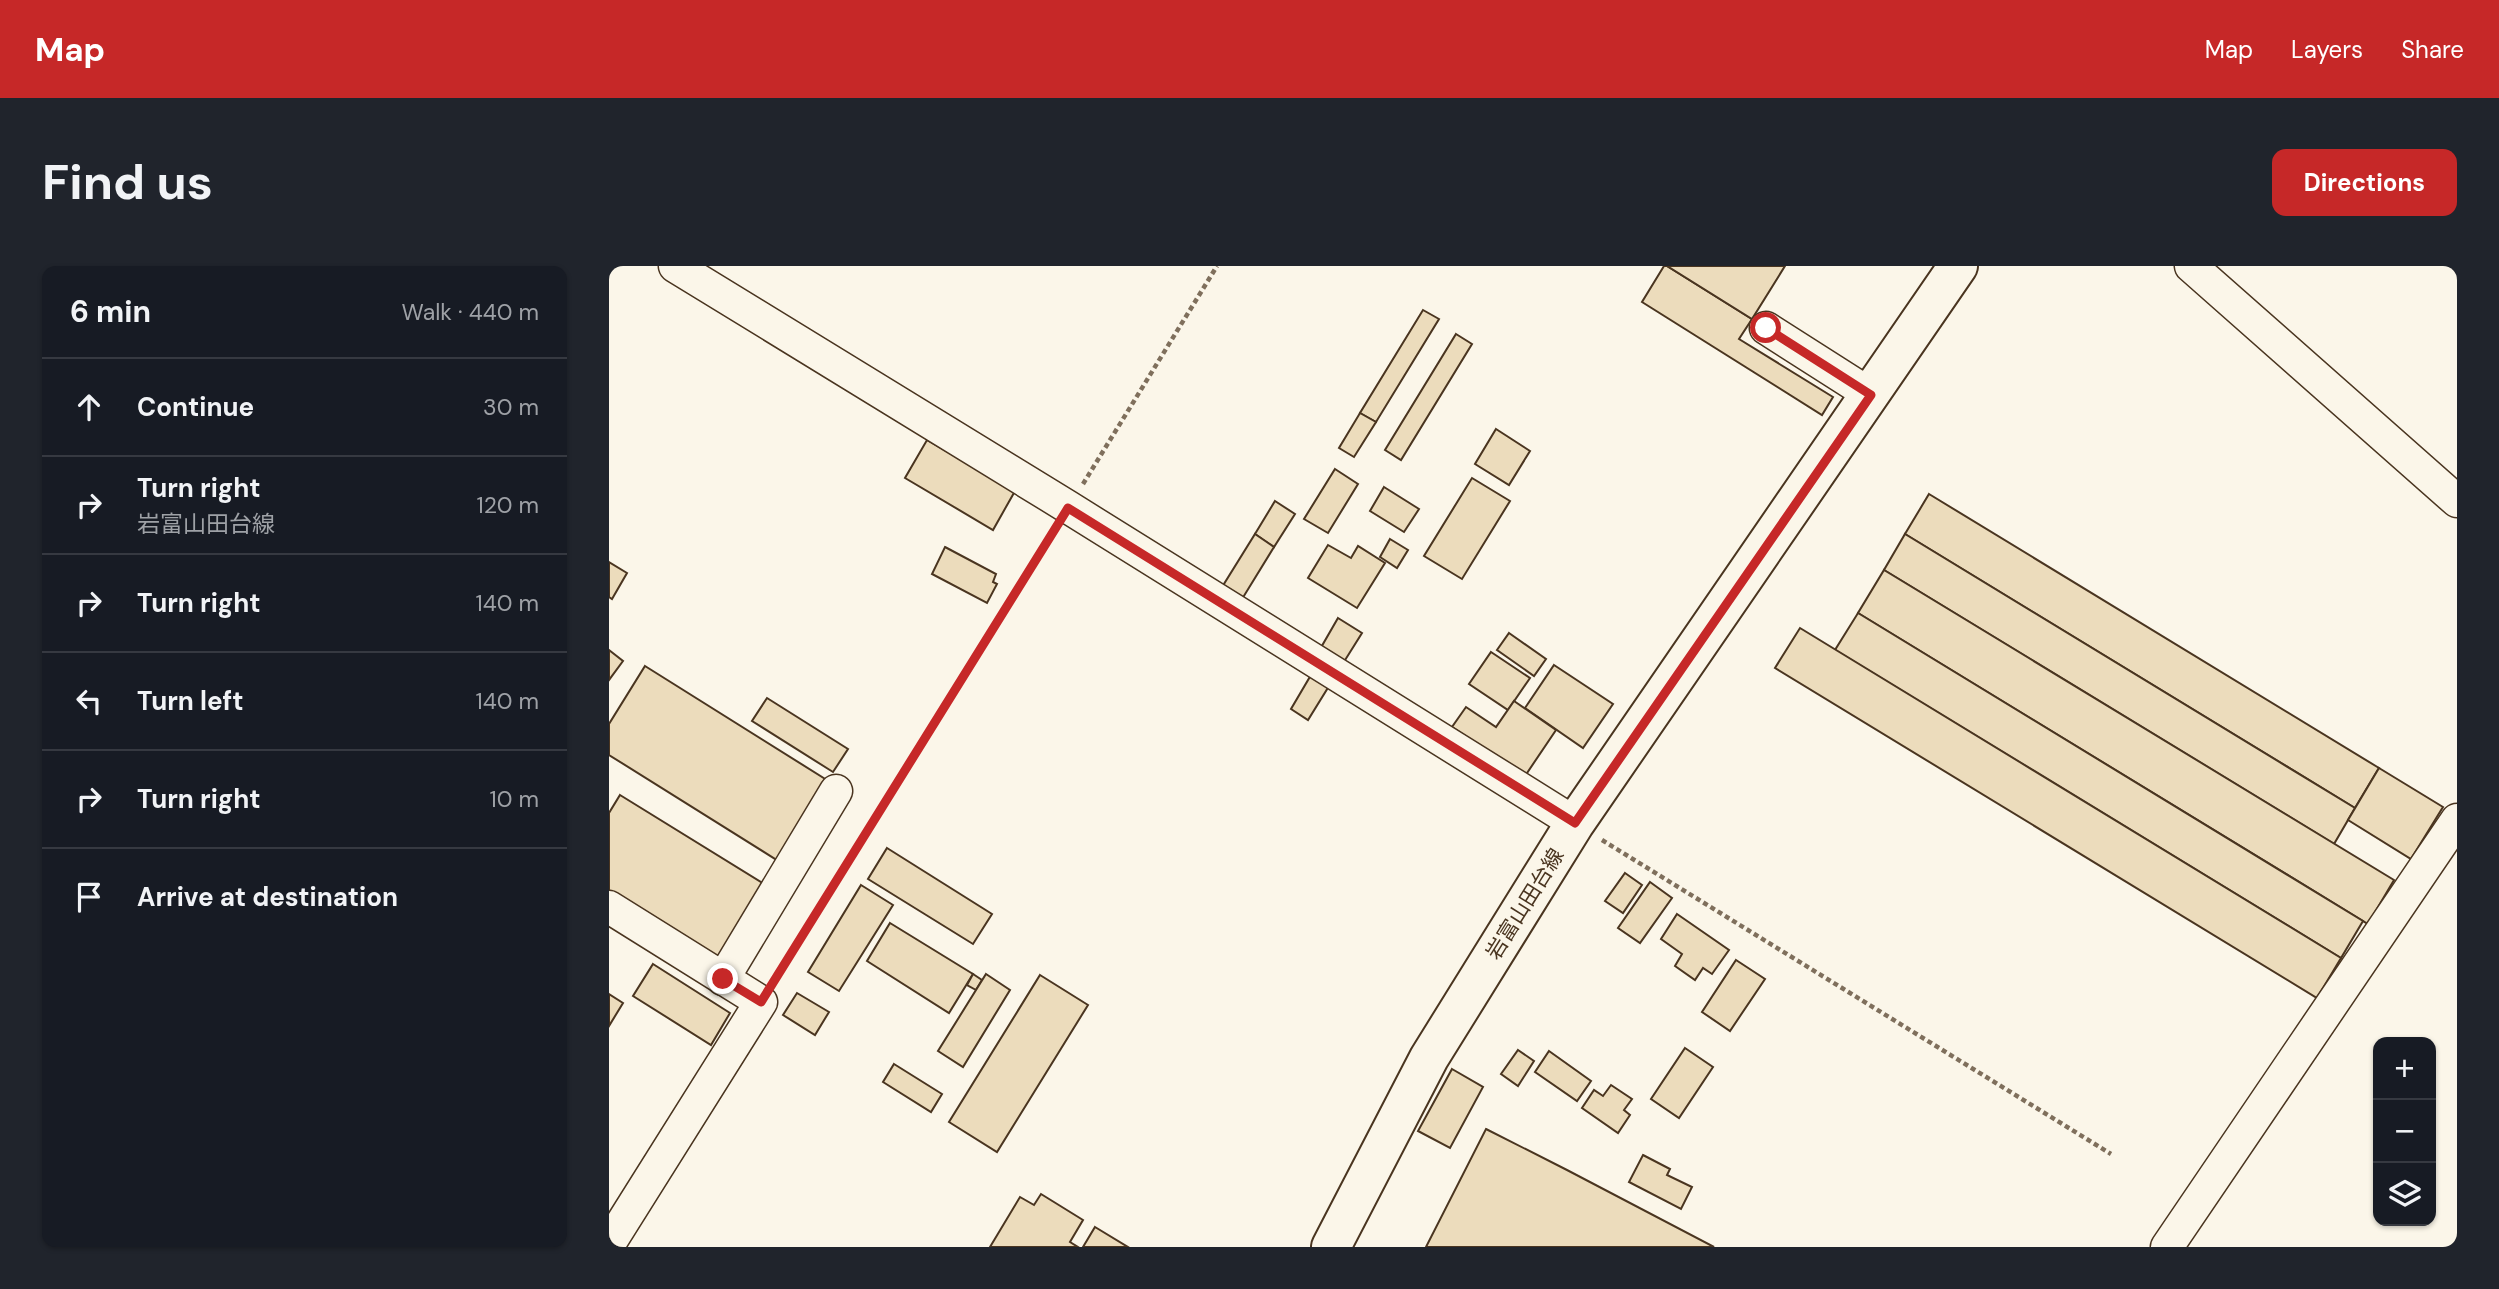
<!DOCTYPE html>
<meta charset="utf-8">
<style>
body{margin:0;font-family:"DM Sans","Noto Sans JP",sans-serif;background:#20242c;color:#f1f3f6}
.controls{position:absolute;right:21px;bottom:21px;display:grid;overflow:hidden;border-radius:14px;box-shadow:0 2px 5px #0004}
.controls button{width:63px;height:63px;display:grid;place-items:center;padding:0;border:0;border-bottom:2px solid #363941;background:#171b24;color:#f1f3f6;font:35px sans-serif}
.stop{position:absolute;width:21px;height:21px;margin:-16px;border:5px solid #c62828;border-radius:50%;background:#fff}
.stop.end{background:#c62828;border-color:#fff;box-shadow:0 2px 7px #0008}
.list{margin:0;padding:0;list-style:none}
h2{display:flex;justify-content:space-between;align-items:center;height:91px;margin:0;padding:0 28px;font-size:30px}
h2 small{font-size:23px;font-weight:400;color:#9ea1a6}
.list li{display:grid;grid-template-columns:46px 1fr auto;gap:21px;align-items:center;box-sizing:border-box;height:98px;padding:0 28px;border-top:2px solid #363941}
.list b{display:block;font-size:26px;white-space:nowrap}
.list p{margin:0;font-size:23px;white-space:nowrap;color:#9ea1a6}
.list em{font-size:23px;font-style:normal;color:#9ea1a6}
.icon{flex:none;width:38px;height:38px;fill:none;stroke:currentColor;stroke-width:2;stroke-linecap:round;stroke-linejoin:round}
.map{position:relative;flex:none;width:1848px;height:981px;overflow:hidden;border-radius:14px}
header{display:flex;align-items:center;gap:42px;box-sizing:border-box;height:98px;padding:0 35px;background:#c62828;color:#fff}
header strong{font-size:33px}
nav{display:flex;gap:38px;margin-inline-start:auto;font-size:24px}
.intro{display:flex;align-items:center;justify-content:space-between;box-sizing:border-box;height:168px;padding:0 42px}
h1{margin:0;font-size:49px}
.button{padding:18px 32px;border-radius:14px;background:#c62828;color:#fff;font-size:24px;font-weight:700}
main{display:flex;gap:42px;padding:0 42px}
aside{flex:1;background:#171b24;border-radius:14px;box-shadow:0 2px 5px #0004}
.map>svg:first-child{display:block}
</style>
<header>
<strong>Map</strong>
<nav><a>Map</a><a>Layers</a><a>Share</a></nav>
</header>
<div class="intro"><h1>Find us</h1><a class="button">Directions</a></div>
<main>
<aside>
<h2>6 min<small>Walk · 440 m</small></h2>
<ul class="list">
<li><svg class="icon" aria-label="ahead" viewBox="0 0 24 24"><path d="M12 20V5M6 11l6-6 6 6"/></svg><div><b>Continue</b></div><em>30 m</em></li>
<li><svg class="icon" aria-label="right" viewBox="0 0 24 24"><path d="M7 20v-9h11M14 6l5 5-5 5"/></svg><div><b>Turn right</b><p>岩富山田台線</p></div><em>120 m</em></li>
<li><svg class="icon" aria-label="right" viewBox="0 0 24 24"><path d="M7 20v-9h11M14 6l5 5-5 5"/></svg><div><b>Turn right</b></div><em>140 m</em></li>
<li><svg class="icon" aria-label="left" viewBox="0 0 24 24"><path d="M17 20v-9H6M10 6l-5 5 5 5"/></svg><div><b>Turn left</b></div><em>140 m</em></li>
<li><svg class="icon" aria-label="right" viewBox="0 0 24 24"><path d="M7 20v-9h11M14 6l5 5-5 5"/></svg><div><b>Turn right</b></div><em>10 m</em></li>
<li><svg class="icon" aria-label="arrive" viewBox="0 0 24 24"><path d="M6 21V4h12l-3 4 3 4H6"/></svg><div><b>Arrive at destination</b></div></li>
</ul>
</aside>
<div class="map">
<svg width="1848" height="981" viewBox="0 0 1848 981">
<rect width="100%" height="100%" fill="#fbf6e9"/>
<g fill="#ecdcbc" stroke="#4a3520" stroke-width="2">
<polygon points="1055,0 1058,0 1143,53 1130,73 1224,131 1213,149 1033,36"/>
<polygon points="1058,0 1176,0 1143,53"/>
<polygon points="814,44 830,53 767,156 751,147"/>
<polygon points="847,68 863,78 792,194 776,184"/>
<polygon points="751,147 767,156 745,191 730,182"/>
<polygon points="887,163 921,185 900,219 866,198"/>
<polygon points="318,174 406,225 384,264 296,212"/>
<polygon points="726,203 749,218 719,267 695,253"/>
<polygon points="863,212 901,235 853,313 815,290"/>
<polygon points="775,221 810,243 795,266 761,245"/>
<polygon points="1320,228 1770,502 1746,542 1296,268"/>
<polygon points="666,235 686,248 665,281 646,268"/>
<polygon points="646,268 665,281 630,338 610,326"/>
<polygon points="1296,268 1746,542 1725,578 1275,304"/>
<polygon points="781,273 799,284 788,302 771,291"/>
<polygon points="719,279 742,292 749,280 776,297 748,342 699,312"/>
<polygon points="336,281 387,308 384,316 388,318 378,337 323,308"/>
<polygon points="0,296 18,307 3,333 0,331"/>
<polygon points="1275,304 1785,614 1759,658 1249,347"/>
<polygon points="1249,347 1754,655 1732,692 1226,384"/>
<polygon points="729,352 753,367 733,399 710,385"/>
<polygon points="1191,362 1732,692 1708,732 1166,402"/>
<polygon points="900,367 937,393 925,410 888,384"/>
<polygon points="0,384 14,395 0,414"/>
<polygon points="882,386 921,412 899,444 860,418"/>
<polygon points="945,399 1004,438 974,482 916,442"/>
<polygon points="36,400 221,516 171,596 0,489 0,458"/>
<polygon points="702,409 720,420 699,454 682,443"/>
<polygon points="158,432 239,483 224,506 143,455"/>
<polygon points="905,435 947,464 916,510 843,461 857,441 887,461"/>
<polygon points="1770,502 1834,541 1802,593 1739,554"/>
<polygon points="11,529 155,618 109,692 0,624 0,547"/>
<polygon points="278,582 383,648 364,678 259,613"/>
<polygon points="1016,607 1033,619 1014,647 996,635"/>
<polygon points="1041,616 1063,632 1031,677 1009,662"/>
<polygon points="252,619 284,639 230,725 199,706"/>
<polygon points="1068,648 1120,684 1103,708 1094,702 1086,714 1066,700 1073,688 1052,673"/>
<polygon points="281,657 364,708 340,747 258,695"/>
<polygon points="1127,694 1156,713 1121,765 1093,746"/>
<polygon points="44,698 121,747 102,779 24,730"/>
<polygon points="364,708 373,714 367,724 358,719"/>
<polygon points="377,708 401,724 354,801 329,785"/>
<polygon points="431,709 479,739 388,886 340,856"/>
<polygon points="188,727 220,746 206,769 174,749"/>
<polygon points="0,728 14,737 0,760"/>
<polygon points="1076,782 1104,801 1070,852 1042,833"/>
<polygon points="909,784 925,795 909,820 892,808"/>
<polygon points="940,785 982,815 968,835 926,806"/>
<polygon points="285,798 333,828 322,846 274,816"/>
<polygon points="843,803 874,821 841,882 809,865"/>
<polygon points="1002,819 1023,833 1015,844 1021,849 1009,867 973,842 985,824 994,830"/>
<polygon points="877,863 958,904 1105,981 817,981"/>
<polygon points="1034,889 1061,903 1058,909 1083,921 1072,943 1020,916"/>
<polygon points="432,928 474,954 461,976 469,981 381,981 411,931 425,939"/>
<polygon points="486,961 519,981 474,981"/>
</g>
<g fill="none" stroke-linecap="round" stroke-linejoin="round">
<g stroke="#4a3520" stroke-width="35">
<g id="minor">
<polyline points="66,0 459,241 966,557"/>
<polyline points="1582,0 1848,235"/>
<polyline points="1157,62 1262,129"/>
<polyline points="0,641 152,736 0,978"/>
<polyline points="114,713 227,525"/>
<polyline points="1558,981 1848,554"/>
</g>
</g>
<g stroke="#4a3520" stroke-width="42">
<polyline id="major" points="722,981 820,792 966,557 1349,0"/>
</g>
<g stroke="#7f6f5c" stroke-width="4.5" stroke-dasharray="5 3.5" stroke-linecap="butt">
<polyline points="474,218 608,0"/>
<polyline points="993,574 1502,888"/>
<polyline points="167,712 445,264"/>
</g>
<use href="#minor" stroke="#fbf6e9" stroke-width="32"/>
<use href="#major" stroke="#fbf6e9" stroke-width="38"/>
</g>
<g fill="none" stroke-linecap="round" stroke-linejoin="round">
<polyline stroke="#c62828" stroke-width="9" points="114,713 152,736 459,242 966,557 1262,129 1157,62"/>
</g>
<g text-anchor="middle" stroke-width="5" stroke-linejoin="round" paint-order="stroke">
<g font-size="21" fill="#4a3520" stroke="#fbf6e9">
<text transform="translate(916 638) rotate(-58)" y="7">岩富山田台線</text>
</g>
</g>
</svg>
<div class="controls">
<button>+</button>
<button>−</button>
<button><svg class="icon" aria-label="layers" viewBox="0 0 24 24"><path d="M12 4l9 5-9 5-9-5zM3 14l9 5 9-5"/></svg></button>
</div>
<div class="stop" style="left:1157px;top:62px"></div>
<div class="stop end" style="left:114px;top:713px"></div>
</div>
</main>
